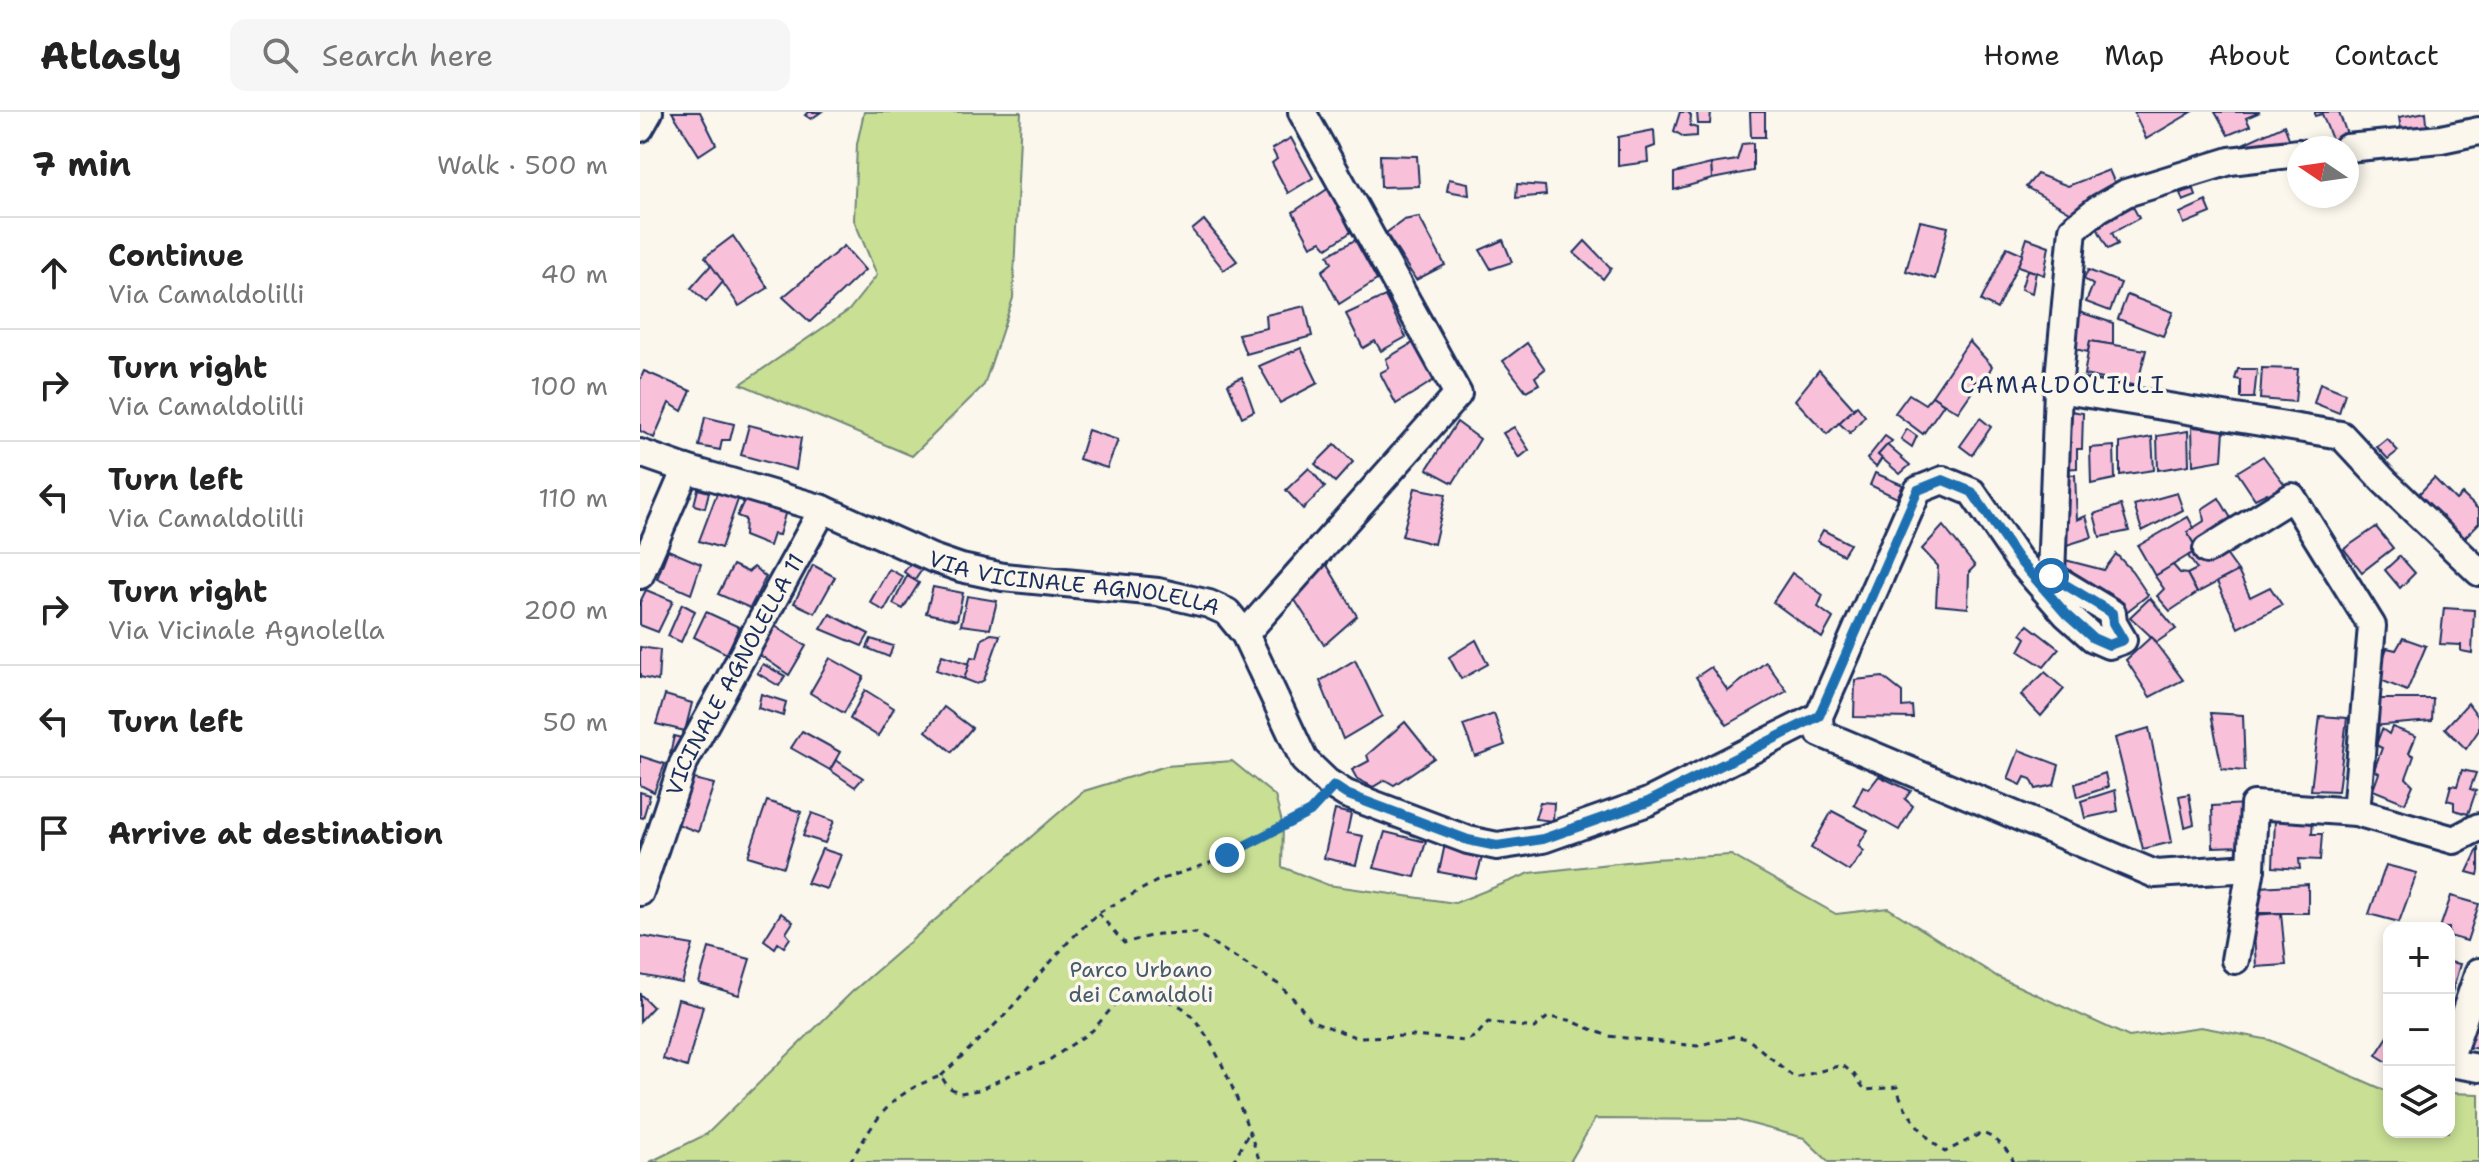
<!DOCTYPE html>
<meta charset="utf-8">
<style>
body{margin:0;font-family:"Shantell Sans",sans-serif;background:#f6f6f6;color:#222}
.controls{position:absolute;right:24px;bottom:24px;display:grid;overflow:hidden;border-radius:16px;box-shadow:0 4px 12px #0003}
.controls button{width:72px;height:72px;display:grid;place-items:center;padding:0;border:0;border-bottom:2px solid #e0e0e0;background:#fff;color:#222;font:40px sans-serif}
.compass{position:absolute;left:1647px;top:24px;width:72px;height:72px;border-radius:50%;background:#fff;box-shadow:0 4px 12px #0003;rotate:283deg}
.stop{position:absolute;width:24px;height:24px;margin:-18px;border:6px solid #1f6fb2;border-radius:50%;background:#fff}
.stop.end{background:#1f6fb2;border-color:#fff;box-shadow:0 2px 8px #0008}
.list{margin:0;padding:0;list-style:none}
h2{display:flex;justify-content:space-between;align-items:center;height:104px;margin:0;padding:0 32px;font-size:34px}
h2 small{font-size:26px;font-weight:400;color:#767676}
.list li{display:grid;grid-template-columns:52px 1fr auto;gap:24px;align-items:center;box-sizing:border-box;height:112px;padding:0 32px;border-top:2px solid #e0e0e0}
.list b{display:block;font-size:30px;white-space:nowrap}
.list p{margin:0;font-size:26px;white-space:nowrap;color:#767676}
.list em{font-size:26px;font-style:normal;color:#767676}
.icon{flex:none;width:44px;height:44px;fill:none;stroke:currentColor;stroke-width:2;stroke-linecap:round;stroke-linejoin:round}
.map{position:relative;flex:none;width:1839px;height:1050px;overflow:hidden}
header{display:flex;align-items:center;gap:48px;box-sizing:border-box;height:112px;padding:0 40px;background:#fff;border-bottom:2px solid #e0e0e0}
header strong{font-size:38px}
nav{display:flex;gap:44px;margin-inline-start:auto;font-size:28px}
.search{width:560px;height:72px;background:#f6f6f6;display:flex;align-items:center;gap:20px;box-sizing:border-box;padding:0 28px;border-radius:16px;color:#767676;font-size:30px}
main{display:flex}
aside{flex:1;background:#fff}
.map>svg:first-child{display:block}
</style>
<header>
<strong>Atlasly</strong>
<div class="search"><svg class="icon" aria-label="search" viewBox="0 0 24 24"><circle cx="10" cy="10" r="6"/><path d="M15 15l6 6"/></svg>Search here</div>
<nav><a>Home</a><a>Map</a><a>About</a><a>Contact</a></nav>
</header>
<main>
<aside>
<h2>7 min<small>Walk · 500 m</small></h2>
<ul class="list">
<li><svg class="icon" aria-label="ahead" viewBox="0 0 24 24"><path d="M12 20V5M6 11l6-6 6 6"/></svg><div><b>Continue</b><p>Via Camaldolilli</p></div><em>40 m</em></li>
<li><svg class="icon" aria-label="right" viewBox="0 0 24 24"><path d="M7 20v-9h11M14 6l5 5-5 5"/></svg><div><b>Turn right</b><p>Via Camaldolilli</p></div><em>100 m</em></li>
<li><svg class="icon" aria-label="left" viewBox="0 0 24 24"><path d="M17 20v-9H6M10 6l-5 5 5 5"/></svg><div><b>Turn left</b><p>Via Camaldolilli</p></div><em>110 m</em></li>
<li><svg class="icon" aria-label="right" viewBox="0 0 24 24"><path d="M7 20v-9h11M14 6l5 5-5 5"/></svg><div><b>Turn right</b><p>Via Vicinale Agnolella</p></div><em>200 m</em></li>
<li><svg class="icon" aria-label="left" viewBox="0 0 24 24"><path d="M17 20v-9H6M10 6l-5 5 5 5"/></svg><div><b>Turn left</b></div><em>50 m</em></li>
<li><svg class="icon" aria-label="arrive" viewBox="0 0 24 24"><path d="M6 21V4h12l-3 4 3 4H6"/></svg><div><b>Arrive at destination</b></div></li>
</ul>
</aside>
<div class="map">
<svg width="1839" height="1050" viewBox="0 0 1839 1050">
<rect width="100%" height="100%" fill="#fbf7ec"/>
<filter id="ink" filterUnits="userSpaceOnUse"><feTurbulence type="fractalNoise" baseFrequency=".0125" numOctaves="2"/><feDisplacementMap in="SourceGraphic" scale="16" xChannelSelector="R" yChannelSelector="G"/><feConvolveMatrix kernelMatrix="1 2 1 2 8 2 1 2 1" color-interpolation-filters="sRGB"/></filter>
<g filter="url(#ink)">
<g fill="#c8df94" stroke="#728779" stroke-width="2">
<polygon points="224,0 381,0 373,186 344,273 272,344 101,272 209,198 237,163 214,108 217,32"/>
<polygon points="592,649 635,684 643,714 642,755 688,773 815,791 890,761 1013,747 1091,743 1196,802 1248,796 1358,865 1489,925 1561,915 1630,928 1749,980 1749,1020 1809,1020 1809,981 1839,982 1839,1050 1189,1050 1164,1026 1097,1008 955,1007 930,1050 10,1050 67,1022 212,880 444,679 526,654"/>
</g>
<g fill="#f9c1d9" stroke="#1b2f5e" stroke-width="2">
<polygon points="32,0 60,0 76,32 59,43"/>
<polygon points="168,0 181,0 171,7 165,3"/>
<polygon points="1040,0 1048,0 1051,4 1050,14 1057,16 1057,24 1044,25 1034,19"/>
<polygon points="1057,0 1071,0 1070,12 1058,12"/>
<polygon points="1110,0 1125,0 1125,25 1111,25"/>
<polygon points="1494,0 1552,0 1506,27"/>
<polygon points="1575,0 1620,0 1606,6 1610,14 1588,23"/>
<polygon points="1675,0 1699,0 1709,28 1693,30 1682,2 1675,4"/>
<polygon points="1786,0 1788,23 1752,27 1752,17 1761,18 1759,5"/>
<polygon points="1644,13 1652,34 1598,41 1596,35"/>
<polygon points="1014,18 1015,34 1007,37 1008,50 978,54 978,25"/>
<polygon points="651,26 673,66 648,81 632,51 637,47 632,37"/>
<polygon points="1113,31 1113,59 1072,67 1071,52 1097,48 1102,32"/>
<polygon points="740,43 777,44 779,74 741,75"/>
<polygon points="1071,52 1072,67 1034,78 1034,61"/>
<polygon points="1469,58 1476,74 1450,85 1432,101 1386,75 1397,62 1428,74"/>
<polygon points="809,67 828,71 829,83 807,79"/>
<polygon points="877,72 905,74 906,83 876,86"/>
<polygon points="689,76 711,120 687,136 681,129 671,134 653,100"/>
<polygon points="1554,77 1556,84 1543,89 1540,81"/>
<polygon points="1490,89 1499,106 1472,121 1478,132 1468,137 1454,110"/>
<polygon points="1566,89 1571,101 1544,112 1540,101"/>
<polygon points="779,105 805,153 776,168 746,121 764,108"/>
<polygon points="564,108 597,149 584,158 552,118"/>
<polygon points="1280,109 1308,115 1295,167 1266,159"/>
<polygon points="93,124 128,176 99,194 65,145"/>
<polygon points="1387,126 1409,134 1404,163 1378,154"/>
<polygon points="715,128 737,168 699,192 682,159 692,151 688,143"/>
<polygon points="863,128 872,150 851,157 840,138"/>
<polygon points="945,129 971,156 963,167 934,141"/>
<polygon points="204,134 225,158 170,210 143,185"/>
<polygon points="1367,135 1383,142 1357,197 1341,189"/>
<polygon points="71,153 83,170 66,190 51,176"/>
<polygon points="1387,158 1396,160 1392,181 1381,177"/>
<polygon points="1448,158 1481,171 1470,199 1446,190 1453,173 1444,167"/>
<polygon points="1487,183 1533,200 1523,224 1478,207"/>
<polygon points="745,184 766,225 741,239 735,229 723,236 706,202"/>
<polygon points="665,194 672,224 606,242 598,222 627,216 626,203"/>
<polygon points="1436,199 1473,211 1473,233 1450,229 1448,240 1435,237"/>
<polygon points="776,229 796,267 756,292 740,261 749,256 746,247"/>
<polygon points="1329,229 1352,254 1343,272 1335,269 1331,281 1318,300 1292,284"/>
<polygon points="1450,229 1506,238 1497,274 1444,263"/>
<polygon points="887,231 905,257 895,265 899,272 886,279 863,249"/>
<polygon points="661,236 678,271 640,291 619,254"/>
<polygon points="1622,256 1658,257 1655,290 1620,287"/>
<polygon points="1598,257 1617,257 1614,286 1601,286 1601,268 1595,267"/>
<polygon points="1179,258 1214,297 1187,322 1155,288"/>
<polygon points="4,259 51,279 42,299 29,291 14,326 0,319 0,268"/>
<polygon points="602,265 614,299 602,305 588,272"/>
<polygon points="1680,271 1705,281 1699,301 1674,291"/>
<polygon points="1269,282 1285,292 1292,284 1304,292 1283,322 1255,301"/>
<polygon points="1217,294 1225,304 1210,321 1199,311"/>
<polygon points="1425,298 1443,301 1442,337 1437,337 1437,356 1422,357"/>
<polygon points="65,305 94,312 90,328 82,328 80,338 59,334"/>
<polygon points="1340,306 1351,315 1332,343 1320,334"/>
<polygon points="817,310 840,327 813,371 787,357"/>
<polygon points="109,313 161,326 156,358 101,343"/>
<polygon points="874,315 889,338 879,346 863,321"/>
<polygon points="1552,315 1584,318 1582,348 1553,353"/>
<polygon points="1267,317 1277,324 1272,335 1261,327"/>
<polygon points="448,318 478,328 467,356 439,347"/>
<polygon points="1548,319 1549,353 1518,358 1517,324"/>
<polygon points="1245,324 1252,329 1238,343 1242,346 1236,355 1227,347"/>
<polygon points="1512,325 1514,358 1480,363 1480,331"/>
<polygon points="1747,327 1758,339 1748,347 1737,335"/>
<polygon points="695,332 713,350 695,370 675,352"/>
<polygon points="1247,333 1270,353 1260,362 1238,343"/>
<polygon points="1474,334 1475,367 1451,372 1450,336"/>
<polygon points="1623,344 1649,378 1634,389 1627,381 1615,387 1597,360"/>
<polygon points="669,356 685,375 663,397 646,378"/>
<polygon points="1235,361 1263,373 1257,386 1230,373"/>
<polygon points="1423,362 1435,363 1437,408 1446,404 1452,425 1424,434"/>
<polygon points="1794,366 1816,388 1822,382 1839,398 1839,411 1824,426 1804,406 1798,410 1776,385"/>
<polygon points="79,376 100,382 81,436 59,429"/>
<polygon points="775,376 806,382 794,432 762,424"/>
<polygon points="58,377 69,380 65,396 54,393"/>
<polygon points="1537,381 1543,398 1502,419 1494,393"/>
<polygon points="107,382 147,395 139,423 133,422 129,434 104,424 105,407 97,404"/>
<polygon points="1579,386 1595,413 1557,438 1547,420 1564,409 1562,397"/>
<polygon points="1481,393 1489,419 1460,425 1454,402"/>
<polygon points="1548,405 1554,416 1547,420 1557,438 1515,464 1498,434"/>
<polygon points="1303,414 1335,454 1329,460 1328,496 1296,493 1298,454 1282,437"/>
<polygon points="1736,415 1753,436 1722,460 1704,437"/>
<polygon points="1183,418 1210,432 1203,443 1177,429"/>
<polygon points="28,438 61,452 51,482 17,467"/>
<polygon points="1557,438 1583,438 1598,459 1557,481 1547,462 1557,457 1548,444"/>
<polygon points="1476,442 1492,459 1508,483 1485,501 1421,460 1425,448 1464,458"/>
<polygon points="1760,444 1775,461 1760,476 1745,458"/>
<polygon points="273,448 285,453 275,468 264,460"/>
<polygon points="684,448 717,504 684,533 651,482"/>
<polygon points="93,453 108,460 114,455 126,465 110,496 78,482"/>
<polygon points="173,453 195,465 175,501 154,491"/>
<polygon points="1533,453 1540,461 1547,462 1557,481 1530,499 1517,484 1524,477 1515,464"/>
<polygon points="249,457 263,465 244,499 230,490"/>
<polygon points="1598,459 1610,485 1630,475 1642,493 1598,516 1577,470"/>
<polygon points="1152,461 1183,483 1178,495 1193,506 1182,526 1133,490"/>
<polygon points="267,464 279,471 263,497 253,492"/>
<polygon points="293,475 323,481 317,508 286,501"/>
<polygon points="6,478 33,489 18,520 0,513 0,490"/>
<polygon points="327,484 357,489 350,517 321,513"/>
<polygon points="1510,486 1536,517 1517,530 1490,505"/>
<polygon points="42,492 55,499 41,530 28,524"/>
<polygon points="1804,496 1834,498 1832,541 1821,539 1821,533 1800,532"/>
<polygon points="66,500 99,515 87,542 54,525"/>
<polygon points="190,502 229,522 222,534 181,517"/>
<polygon points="1388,513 1419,537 1404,555 1379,539 1386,526 1381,522"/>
<polygon points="135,514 166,534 149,563 120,543"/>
<polygon points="351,522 360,523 344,568 337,572 324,567 331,545 337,546 342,527"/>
<polygon points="1511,525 1543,568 1510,585 1486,548"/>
<polygon points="1763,526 1786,534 1767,579 1736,566 1747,536 1756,538"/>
<polygon points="231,527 253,534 249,545 227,536"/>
<polygon points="836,528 848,552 821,567 809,545"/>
<polygon points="0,535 20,538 18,569 0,565"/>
<polygon points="302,543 329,552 324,567 296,558"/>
<polygon points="190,546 224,565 204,601 170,581"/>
<polygon points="715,548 742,604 703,627 680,569"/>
<polygon points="1126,550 1147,579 1087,613 1056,565 1071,555 1088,579"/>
<polygon points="123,552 145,564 139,574 117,561"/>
<polygon points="1405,560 1424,577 1401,604 1381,583"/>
<polygon points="1243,565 1262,580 1262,595 1272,594 1273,606 1214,605 1215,568"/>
<polygon points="225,578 254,596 238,624 210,607"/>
<polygon points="121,582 146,590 143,604 118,596"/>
<polygon points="25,583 52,591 45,619 16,612"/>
<polygon points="1734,587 1793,587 1792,609 1732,614"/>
<polygon points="1828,591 1839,606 1839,618 1826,637 1805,616"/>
<polygon points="304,595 332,616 312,640 286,619"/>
<polygon points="1571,601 1603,603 1605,659 1582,657"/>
<polygon points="854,602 865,633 835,644 823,613"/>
<polygon points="1680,604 1707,606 1698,679 1671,678"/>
<polygon points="765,610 794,646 754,673 745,668 733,675 717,667 712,658 729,649 727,643"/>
<polygon points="1752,615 1776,624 1769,641 1774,644 1766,666 1773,673 1765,691 1733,678 1739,661 1734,658 1742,636 1736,633 1742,617 1749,622"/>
<polygon points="1509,616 1532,730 1503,737 1475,626"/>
<polygon points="162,619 200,640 190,658 151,636"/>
<polygon points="34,624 45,627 39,646 30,642"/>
<polygon points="1379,638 1419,653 1414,673 1396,677 1391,667 1385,665 1381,673 1368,667"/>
<polygon points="0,644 25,652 14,680 0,673"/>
<polygon points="196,648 223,666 215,675 190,658"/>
<polygon points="1822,658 1836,661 1830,677 1836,679 1828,702 1814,698 1814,690 1807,688 1811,673 1817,674"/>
<polygon points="1465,661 1468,675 1438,685 1435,672"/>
<polygon points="1239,664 1271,679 1265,687 1273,694 1259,718 1214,693 1223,674 1229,677"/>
<polygon points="46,665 74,672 58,720 32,710"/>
<polygon points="1475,678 1478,699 1445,706 1441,689"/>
<polygon points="0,680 10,683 3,706 0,705"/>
<polygon points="1549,682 1554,712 1545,715 1539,684"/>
<polygon points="127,689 161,700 144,755 108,744"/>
<polygon points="900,690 914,691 913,709 895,707"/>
<polygon points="1606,692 1603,734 1573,735 1572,694"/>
<polygon points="695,698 711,702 707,721 723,724 716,753 684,746"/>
<polygon points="1192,699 1228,718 1218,734 1224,739 1209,759 1171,736"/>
<polygon points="172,701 194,709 185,731 163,724"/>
<polygon points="1635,707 1673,707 1672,722 1682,722 1680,748 1659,747 1660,757 1633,755"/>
<polygon points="745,720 786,730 775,765 734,756"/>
<polygon points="805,732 843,742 836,767 799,760"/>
<polygon points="1839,735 1839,759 1838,763 1827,760"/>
<polygon points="182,737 201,743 187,777 167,771"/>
<polygon points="1746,753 1777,761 1759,810 1729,802"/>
<polygon points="1668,772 1668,801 1618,801 1619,775"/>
<polygon points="1811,784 1839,792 1827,829 1809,824 1809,816 1800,816"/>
<polygon points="141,801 153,810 146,821 150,826 144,835 138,831 135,836 124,828"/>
<polygon points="1641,801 1646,853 1616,855 1613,803"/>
<polygon points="0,824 53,833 42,871 0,863"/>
<polygon points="69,836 110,847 99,883 59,871"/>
<polygon points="1809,850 1820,852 1810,887 1809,887"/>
<polygon points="0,882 13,895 0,909"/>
<polygon points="38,887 63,894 47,955 23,947"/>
<polygon points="1835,902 1839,903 1839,937 1822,934"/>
<polygon points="1749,923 1749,951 1736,943"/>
</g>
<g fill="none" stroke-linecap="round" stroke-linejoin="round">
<g stroke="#1b2f5e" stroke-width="32">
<g id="minor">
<polyline points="0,16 9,0"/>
<polyline points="1707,36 1801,27 1839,19"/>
<polyline points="1418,277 1701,323 1745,370 1839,460"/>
<path id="s1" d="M0,341L46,357L183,397L292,446L321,456L363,465L518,480L569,492L587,500L605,522L664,648L687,670L706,682L828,728L857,734L903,727L1008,690L1179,604"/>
<polyline points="1567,438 1652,385 1732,514 1716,700"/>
<polyline points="0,463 46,357"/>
<polyline points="605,522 818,282 662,0"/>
<polyline points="1611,756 1515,762 1180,621 1179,604 1278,378 1303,368 1332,380 1378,447 1426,502 1453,526 1469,533 1483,528 1473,511 1472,501 1411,464 1418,277 1433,117 1458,97 1486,81 1590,49 1659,41"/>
<path id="s2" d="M0,780L43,652L183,397"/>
<polyline points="1595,848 1611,756 1614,693 1716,700 1814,728 1839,715"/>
<polyline points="1809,948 1839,860"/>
<polyline points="1809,951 1839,956"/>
</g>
</g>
<g stroke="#1b2f5e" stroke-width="3" stroke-dasharray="6 6" stroke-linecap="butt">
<path d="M458,801L484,831L518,822L556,821L638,872L657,890L670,908L715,925L773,924L825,929L836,924L848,910L894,916L908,905L929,908L968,924L1057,934L1094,924L1108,927L1155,966L1202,953L1214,962L1225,978L1257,975C1262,998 1285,1026 1305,1040L1342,1021C1357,1026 1367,1037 1374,1050"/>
<polyline points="301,964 364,904 429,829 458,801 519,768 570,751 650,713 670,700 680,690"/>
<path d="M210,1050C237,1006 248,982 301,964L308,975L320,981L339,978L374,961L405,951L453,918L483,883C502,885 527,885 543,896C577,922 606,1010 620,1050"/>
<polyline points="593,1050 609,1020"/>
</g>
<use href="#minor" stroke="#fbf7ec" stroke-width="26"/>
</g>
</g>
<g fill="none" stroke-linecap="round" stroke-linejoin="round" filter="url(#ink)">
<polyline stroke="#1f6fb2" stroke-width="10" points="587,743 670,700 694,674 706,682 828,728 857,734 903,727 1008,690 1179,604 1278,378 1303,368 1332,380 1378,447 1426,502 1453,526 1469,533 1483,528 1473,511 1472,501 1411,464"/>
</g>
<g text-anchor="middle" stroke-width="7" stroke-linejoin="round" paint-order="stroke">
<g font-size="22" fill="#1b2f5e" stroke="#fbf7ec">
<text dy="8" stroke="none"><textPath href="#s1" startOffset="456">VIA VICINALE AGNOLELLA</textPath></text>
<text dy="8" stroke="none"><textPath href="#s2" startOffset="238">VICINALE AGNOLELLA 11</textPath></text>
</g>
<g font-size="22" fill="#465b6c" stroke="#fbf7ec">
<text x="501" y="865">Parco Urbano<tspan x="501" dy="25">dei Camaldoli</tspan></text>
</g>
<g font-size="24" letter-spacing="2" fill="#1b2f5e" stroke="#fbf7ec">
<text x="1423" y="281">CAMALDOLILLI</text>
</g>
</g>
</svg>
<div class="controls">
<button>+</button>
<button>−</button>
<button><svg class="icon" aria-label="layers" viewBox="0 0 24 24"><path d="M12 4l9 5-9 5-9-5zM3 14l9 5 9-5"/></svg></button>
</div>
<svg class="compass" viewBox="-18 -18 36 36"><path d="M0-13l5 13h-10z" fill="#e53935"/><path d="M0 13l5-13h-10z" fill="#767676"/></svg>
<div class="stop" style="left:1411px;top:464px"></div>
<div class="stop end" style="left:587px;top:743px"></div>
</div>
</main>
